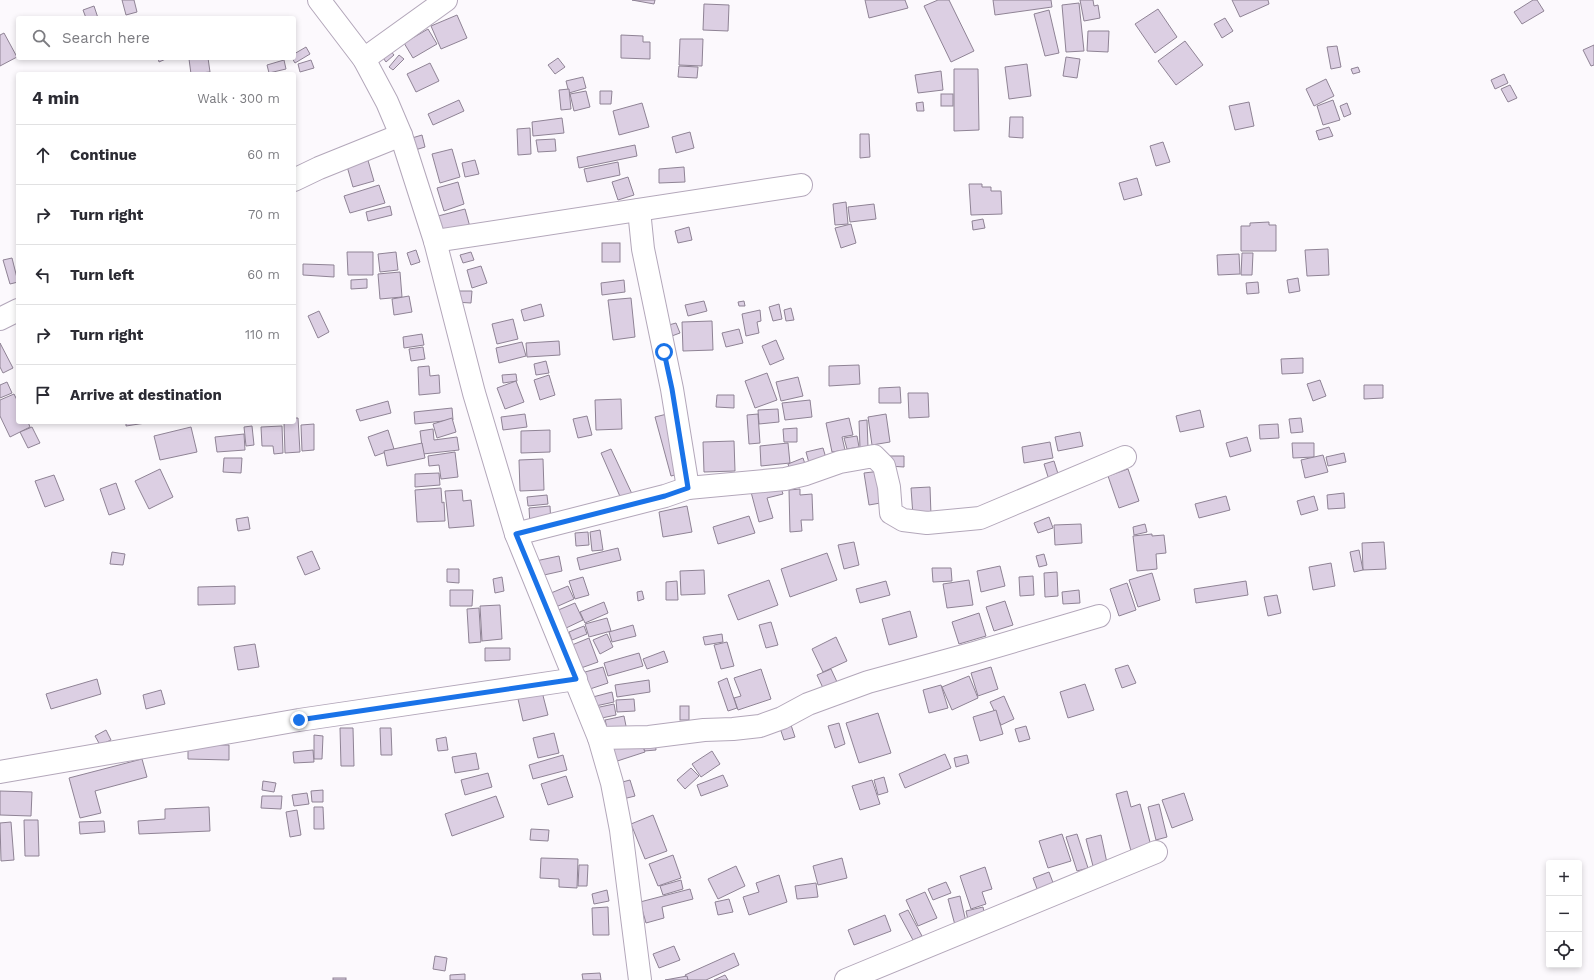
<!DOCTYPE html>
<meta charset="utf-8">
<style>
body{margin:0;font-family:"Work Sans",sans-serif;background:#f7f7f7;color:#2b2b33}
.controls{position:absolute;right:12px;bottom:12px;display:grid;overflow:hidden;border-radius:4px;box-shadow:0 2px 6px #0003}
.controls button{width:36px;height:36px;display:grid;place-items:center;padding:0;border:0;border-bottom:1px solid #e1e1e2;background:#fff;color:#2b2b33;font:20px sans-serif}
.stop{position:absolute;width:12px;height:12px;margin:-9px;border:3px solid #1a73e8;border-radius:50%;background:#fff}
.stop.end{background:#1a73e8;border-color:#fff;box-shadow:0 1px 4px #0008}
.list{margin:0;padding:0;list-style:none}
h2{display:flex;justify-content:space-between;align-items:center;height:52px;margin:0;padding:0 16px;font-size:17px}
h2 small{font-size:13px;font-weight:400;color:#7c7c81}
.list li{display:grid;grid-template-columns:26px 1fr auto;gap:12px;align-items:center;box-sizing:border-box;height:60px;padding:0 16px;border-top:1px solid #e1e1e2}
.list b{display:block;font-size:15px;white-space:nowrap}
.list em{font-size:13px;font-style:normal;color:#7c7c81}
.icon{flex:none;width:22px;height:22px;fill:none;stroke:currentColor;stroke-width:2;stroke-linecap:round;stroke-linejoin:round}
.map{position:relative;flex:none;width:1594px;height:980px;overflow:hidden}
.search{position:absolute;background:#fff;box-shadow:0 2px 6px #0003;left:16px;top:16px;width:280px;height:44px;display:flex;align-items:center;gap:10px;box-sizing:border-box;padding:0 14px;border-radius:4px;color:#7c7c81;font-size:15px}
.panel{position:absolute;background:#fff;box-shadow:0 2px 6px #0003;left:16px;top:72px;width:280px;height:352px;border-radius:4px}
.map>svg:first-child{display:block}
</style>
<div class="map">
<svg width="1594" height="980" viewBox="0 0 1594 980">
<rect width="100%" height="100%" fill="#fcf9fd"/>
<g fill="#dccfe3" stroke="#8f8395">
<polygon points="122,0 134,0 137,12 126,15"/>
<polygon points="632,0 655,0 654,4"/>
<polygon points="865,0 905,0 908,8 869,18"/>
<polygon points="938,0 949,0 974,51 951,62 924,6"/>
<polygon points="993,0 1051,0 1052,7 995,15"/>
<polygon points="1080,0 1093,0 1094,6 1098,5 1100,18 1084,21"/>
<polygon points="1232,0 1268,0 1269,4 1240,17"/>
<polygon points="1533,0 1537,0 1544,11 1522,24 1514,12"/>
<polygon points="1079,3 1084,51 1066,52 1062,5"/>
<polygon points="704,4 729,5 728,31 703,30"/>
<polygon points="94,6 98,18 86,18 83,10"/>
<polygon points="1158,9 1177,37 1155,53 1135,24"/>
<polygon points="1049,10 1059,53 1045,56 1034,14"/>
<polygon points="457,15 467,38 441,49 431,26"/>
<polygon points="1225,18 1233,31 1222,38 1214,24"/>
<polygon points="428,29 437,44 413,58 404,43"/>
<polygon points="1088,31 1109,31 1108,52 1087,51"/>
<polygon points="4,33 17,57 0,66 0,35"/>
<polygon points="621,35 643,36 643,42 650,42 650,59 621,58"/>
<polygon points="680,39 703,39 702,66 679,65"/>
<polygon points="1185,41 1203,65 1176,85 1158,61"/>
<polygon points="1594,45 1594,65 1591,66 1583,50"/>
<polygon points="1337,46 1341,67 1331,69 1327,47"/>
<polygon points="306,47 310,54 295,63 292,58 294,58 294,54"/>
<polygon points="389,49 394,55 386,62 381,55"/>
<polygon points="399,55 404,59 393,70 389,67"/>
<polygon points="1066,57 1080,59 1077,78 1063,76"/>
<polygon points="158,58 168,58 159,62"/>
<polygon points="208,58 210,72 191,74 189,59"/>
<polygon points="558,58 565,67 555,74 548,65"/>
<polygon points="284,60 286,69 269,73 267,65"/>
<polygon points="311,60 314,68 300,72 298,64"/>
<polygon points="430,63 439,81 416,92 407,74"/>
<polygon points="1027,64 1031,96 1009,99 1005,67"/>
<polygon points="679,66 698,67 697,78 678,77"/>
<polygon points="1358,67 1360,72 1353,74 1351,69"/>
<polygon points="954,69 978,69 979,130 954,131"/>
<polygon points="941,71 943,90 918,93 915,75"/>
<polygon points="1504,74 1508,83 1495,89 1491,80"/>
<polygon points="583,77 586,88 569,93 566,81"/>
<polygon points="1326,79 1334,96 1314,106 1306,89"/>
<polygon points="1510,85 1517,98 1508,102 1501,89"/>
<polygon points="569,89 571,109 561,110 559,90"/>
<polygon points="586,91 590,107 574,111 570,94"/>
<polygon points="600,91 612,91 611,104 600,104"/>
<rect x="941" y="94" width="12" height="12"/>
<polygon points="459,100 464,111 433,125 428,114"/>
<polygon points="1333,100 1340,120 1323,125 1317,106"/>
<polygon points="923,102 924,111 917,111 916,103"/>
<polygon points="1249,102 1254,126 1235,130 1229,106"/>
<polygon points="642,103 649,127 619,135 613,111"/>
<polygon points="1347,103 1351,114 1344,117 1340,106"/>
<polygon points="1010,117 1023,117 1023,138 1009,137"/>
<polygon points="562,118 564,133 533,136 532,122"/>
<polygon points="1329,127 1333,136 1319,140 1316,131"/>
<polygon points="530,128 531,154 518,155 517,129"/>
<polygon points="690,132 694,148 676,153 672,137"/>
<polygon points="860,134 869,134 870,157 860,158"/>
<polygon points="422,135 425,147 415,150 412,138"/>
<polygon points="555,139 556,151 538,152 536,140"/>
<polygon points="1163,142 1170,162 1156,166 1150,146"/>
<polygon points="635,145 637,156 579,168 577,157"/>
<polygon points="452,149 460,177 440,183 432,154"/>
<polygon points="367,157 374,181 353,187 346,163"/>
<polygon points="475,160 479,174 465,177 462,163"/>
<polygon points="618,162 620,175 587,182 584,169"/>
<polygon points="684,167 685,182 659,183 659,169"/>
<polygon points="628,177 634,195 618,200 612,182"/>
<polygon points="1137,178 1142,195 1124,200 1119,183"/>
<polygon points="458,182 464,204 444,211 437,188"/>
<polygon points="969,184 982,184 982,187 991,187 991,191 1001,191 1002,214 971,215"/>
<polygon points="379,185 385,203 350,213 344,196"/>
<polygon points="846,202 848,224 835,225 833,204"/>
<polygon points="874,204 876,219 850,222 848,207"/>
<polygon points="390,206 392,215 368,221 366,212"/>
<polygon points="465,209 470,227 443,234 438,216"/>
<polygon points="983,219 985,228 973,230 972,221"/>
<polygon points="1269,222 1269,225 1276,225 1276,251 1241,251 1241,226 1250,226 1250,223"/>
<polygon points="851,224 856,243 841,248 835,228"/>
<polygon points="689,227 692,240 678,243 675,231"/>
<rect x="602" y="243" width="18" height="19"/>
<polygon points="1328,249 1329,275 1307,276 1305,250"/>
<polygon points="416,250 420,262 411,265 407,253"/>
<polygon points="347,252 373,252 373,275 348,275"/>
<polygon points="396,252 398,270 380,272 378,254"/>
<polygon points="471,252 474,260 463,263 460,255"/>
<polygon points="1242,253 1253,253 1252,275 1241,275"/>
<polygon points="1239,254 1240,274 1218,275 1217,255"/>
<polygon points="12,258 18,282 10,284 3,260"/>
<polygon points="303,264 334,265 334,277 303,275"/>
<polygon points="481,266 487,283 472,288 467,270"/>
<polygon points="400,272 402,297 380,299 378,274"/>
<polygon points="1298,278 1300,291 1289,293 1287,280"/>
<polygon points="367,279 367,288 351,289 351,280"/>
<polygon points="624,280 625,292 602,295 601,283"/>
<polygon points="1258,282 1259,293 1247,294 1246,283"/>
<polygon points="455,291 472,291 471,303 455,302"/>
<polygon points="409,296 412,312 394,315 392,299"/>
<polygon points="631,298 635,337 613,340 608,300"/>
<polygon points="704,301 707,311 688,316 685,305"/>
<polygon points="744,301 745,306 739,306 738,302"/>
<polygon points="541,304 544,316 524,321 521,310"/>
<polygon points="779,304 782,319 773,321 769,307"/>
<polygon points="791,308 794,320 786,321 784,310"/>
<polygon points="760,310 761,321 757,322 759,333 746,336 742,314"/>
<polygon points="319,311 329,332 318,338 308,316"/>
<polygon points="513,319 518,339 497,344 492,324"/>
<polygon points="712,321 713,350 683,351 682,322"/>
<polygon points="676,323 680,333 669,337 665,326"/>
<polygon points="739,329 743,343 726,347 722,333"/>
<polygon points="422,334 424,345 404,348 403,337"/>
<polygon points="776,340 784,359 770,365 762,346"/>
<polygon points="559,341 560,355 527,357 526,343"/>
<polygon points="522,342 526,356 499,363 496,348"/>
<polygon points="0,343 13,368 3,373 0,367"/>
<polygon points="423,347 425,359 411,361 409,349"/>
<polygon points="1303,358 1303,373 1282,374 1281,359"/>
<polygon points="546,361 549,373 536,375 534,364"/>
<polygon points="859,365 860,384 829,386 829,366"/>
<polygon points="429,366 430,376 439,375 440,393 419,395 418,367"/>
<polygon points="767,373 777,400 755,408 745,381"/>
<polygon points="516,374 517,381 503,383 502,375"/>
<polygon points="549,375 555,395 540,400 534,380"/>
<polygon points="798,377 803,396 781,401 776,382"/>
<polygon points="1320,380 1326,396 1313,401 1307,384"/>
<polygon points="516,381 524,402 505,409 497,388"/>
<polygon points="7,382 12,393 0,398 0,385"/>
<polygon points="1364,385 1383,385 1383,398 1364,399"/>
<polygon points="900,387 901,403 879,403 879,388"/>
<polygon points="908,393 928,393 929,417 909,418"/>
<polygon points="14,394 18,402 18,422 28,422 30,427 10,437 0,416 0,400"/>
<polygon points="717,395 734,395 734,408 716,407"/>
<polygon points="621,399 622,429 596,430 595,400"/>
<polygon points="810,400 812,417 785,420 782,403"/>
<polygon points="388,401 391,413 360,421 356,410"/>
<polygon points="452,408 453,420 415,424 414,412"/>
<polygon points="778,409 779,422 759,424 758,410"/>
<polygon points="1200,410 1204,427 1180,432 1176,416"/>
<polygon points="525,414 527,427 503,430 501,417"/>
<polygon points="667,414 682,473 671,476 655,417"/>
<polygon points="758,414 760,443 749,444 747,415"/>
<polygon points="886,414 890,442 872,445 868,417"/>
<polygon points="587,416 592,435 578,438 573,419"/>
<polygon points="294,418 298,418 300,452 285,453 284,422 294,422"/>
<polygon points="452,418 456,432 437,438 433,424"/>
<polygon points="849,418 853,435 842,437 845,450 832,452 826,423"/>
<polygon points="1301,418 1303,432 1291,433 1289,419"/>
<polygon points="867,420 868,447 860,448 859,421"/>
<polygon points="126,422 152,422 126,426"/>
<polygon points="314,424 314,450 302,451 301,425"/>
<polygon points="1278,424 1279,438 1260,439 1259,425"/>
<polygon points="252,426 254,445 246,446 244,427"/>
<polygon points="282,426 283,453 274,454 273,446 262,446 261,427"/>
<polygon points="32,427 40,443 28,448 20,432"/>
<polygon points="191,427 197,452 160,460 154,436"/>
<polygon points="797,428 797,442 784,442 783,429"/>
<polygon points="433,429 434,440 457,437 459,450 423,454 420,431"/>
<polygon points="388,430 394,449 375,456 368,437"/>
<polygon points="550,430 550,452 521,453 521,431"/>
<polygon points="1080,432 1083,446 1058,451 1055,437"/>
<polygon points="244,434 245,450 217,452 215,437"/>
<polygon points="857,436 859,447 847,449 844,438"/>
<polygon points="1247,437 1251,451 1230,457 1226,443"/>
<polygon points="734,441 735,471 704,472 703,442"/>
<polygon points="1050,442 1053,458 1024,463 1022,447"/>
<polygon points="422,443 425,458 387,466 384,451"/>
<polygon points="788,443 790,463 761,466 760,446"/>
<polygon points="1292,443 1314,443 1314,457 1293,458"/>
<polygon points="823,448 826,458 809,463 806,452"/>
<polygon points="611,449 633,496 622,501 601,453"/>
<polygon points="455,452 458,477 441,479 439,465 429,466 428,456"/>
<polygon points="1344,453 1346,462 1328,466 1326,457"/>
<polygon points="1323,455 1328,472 1305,478 1301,460"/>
<polygon points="890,456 904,456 904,467 889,466"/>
<polygon points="224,458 242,458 241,473 223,472"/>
<polygon points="803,458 806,467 791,473 788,464"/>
<polygon points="543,459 544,490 520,491 519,460"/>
<polygon points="1054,461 1059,477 1049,480 1044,464"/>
<polygon points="160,469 173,497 149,509 135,481"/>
<polygon points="1128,469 1139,501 1119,508 1108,476"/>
<polygon points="881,471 886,502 869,505 864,473"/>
<polygon points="439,473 440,485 415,487 415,474"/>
<polygon points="54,475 64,500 45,507 35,481"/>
<polygon points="116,483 125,509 109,515 100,489"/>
<polygon points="780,485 783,494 767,498 773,518 759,522 751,492"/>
<polygon points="930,487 931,515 913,516 911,488"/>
<polygon points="441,488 442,503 444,502 445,521 417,522 415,490"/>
<polygon points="800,489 800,495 812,494 813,520 801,520 802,531 790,532 789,490"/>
<polygon points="462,490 463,501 471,500 474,526 449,528 445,491"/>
<polygon points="1344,493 1345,508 1328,509 1327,495"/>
<polygon points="547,495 548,504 528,506 527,497"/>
<polygon points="1226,496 1230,510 1199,518 1195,504"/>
<polygon points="1314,496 1318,510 1301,515 1297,501"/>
<polygon points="550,506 551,524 530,525 529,508"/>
<polygon points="687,506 692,532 663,537 659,512"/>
<polygon points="749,516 755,533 718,544 713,527"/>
<polygon points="248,517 250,529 238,531 236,519"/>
<polygon points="1049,517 1053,528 1038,533 1034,523"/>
<polygon points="1081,524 1082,543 1055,545 1054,525"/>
<polygon points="1145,524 1147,532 1134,535 1133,527"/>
<polygon points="600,530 603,550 592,551 590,532"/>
<polygon points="588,532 589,545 576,546 575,533"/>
<polygon points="1152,534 1152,536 1164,535 1166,553 1156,554 1157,569 1137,571 1133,536"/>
<polygon points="854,542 859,565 844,569 838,545"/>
<polygon points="1384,542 1386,569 1363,570 1362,543"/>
<polygon points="618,548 621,560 580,570 577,558"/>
<polygon points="1359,550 1363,570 1354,572 1350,552"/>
<polygon points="312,551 320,569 305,575 297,557"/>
<polygon points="112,552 125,554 123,565 110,564"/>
<polygon points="827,553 837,580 790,597 781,569"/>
<polygon points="1044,554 1047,565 1039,567 1036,556"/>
<polygon points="559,556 562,571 535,577 531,562"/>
<polygon points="1331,563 1335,586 1313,590 1309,567"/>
<polygon points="1000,566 1005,586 981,592 977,571"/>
<polygon points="932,568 951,568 952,581 933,582"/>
<polygon points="447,569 459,569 459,583 447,582"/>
<polygon points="704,570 705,594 681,595 680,571"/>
<polygon points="1057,572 1058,596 1045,597 1044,573"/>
<polygon points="1152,573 1160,600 1138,607 1129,580"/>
<polygon points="1033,576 1034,595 1020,596 1019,577"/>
<polygon points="502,577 504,591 495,593 493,579"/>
<polygon points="583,577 589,595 575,599 569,581"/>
<polygon points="769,580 778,605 738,620 728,595"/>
<polygon points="969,580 973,605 947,608 943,584"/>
<polygon points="677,581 678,600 666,600 666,582"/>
<polygon points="886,581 890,595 860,603 856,589"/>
<polygon points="1246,581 1248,595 1196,603 1194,589"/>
<polygon points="1127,583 1136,610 1119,616 1110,589"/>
<polygon points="235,586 235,604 198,605 198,587"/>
<polygon points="568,586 574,599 556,607 551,593"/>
<polygon points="450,590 473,590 472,606 450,606"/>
<polygon points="1079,590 1080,603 1063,604 1062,592"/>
<polygon points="642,591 644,599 638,601 637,592"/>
<polygon points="1277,595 1281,613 1268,616 1264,597"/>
<polygon points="1005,601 1013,625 994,631 986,607"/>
<polygon points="604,602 608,613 585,623 580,612"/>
<polygon points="575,603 583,620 564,629 556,611"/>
<polygon points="500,605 502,639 482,641 480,606"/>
<polygon points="479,608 481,642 469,643 467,609"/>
<polygon points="910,611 917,637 889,645 882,619"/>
<polygon points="979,613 986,636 959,644 952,622"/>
<polygon points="607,618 611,631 589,637 585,624"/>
<polygon points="771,622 778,645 766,648 759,625"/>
<polygon points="633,625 636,636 612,642 609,632"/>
<polygon points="584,626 587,634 572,640 569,632"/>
<polygon points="607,634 613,647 600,654 593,640"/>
<polygon points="722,634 723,642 705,645 703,637"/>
<polygon points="836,637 847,661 823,672 812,649"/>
<polygon points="589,638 598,662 581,668 572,645"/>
<polygon points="727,642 734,666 721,669 714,645"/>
<polygon points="255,644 259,667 238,670 234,647"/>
<polygon points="485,648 510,648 510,660 485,661"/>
<polygon points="664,651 668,662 647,669 643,659"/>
<polygon points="639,653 643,666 608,676 604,663"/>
<polygon points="1128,665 1136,683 1122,688 1115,669"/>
<polygon points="603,667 608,683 590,689 585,672"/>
<polygon points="991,667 998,689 978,696 971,673"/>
<polygon points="761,669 771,699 738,710 734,698 741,696 734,678"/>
<polygon points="831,669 837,682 823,688 817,675"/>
<polygon points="969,676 978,698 952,710 942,687"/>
<polygon points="727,678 737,708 728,711 718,682"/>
<polygon points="97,679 101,694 51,709 46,694"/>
<polygon points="649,680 650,692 617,697 615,685"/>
<polygon points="540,684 548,715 523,721 516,690"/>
<polygon points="1085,684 1094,710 1068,718 1060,692"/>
<polygon points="941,685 948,708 929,713 923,690"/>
<polygon points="161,690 165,704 146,709 143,695"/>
<polygon points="612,692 614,702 591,707 589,698"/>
<polygon points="1004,696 1014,719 1001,725 990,702"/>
<polygon points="634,699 635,711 617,712 616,700"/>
<polygon points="614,704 616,715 597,719 595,708"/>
<rect x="680" y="706" width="9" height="14"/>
<polygon points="996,710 1003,734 980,741 973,717"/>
<polygon points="878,713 891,753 859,763 846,723"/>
<polygon points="624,716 627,731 609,735 605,720"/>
<polygon points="790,722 795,737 784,740 779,725"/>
<polygon points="839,723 845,744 835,748 828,726"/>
<polygon points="1026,726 1030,739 1019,742 1015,729"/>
<polygon points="340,728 353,728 354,766 341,766"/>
<polygon points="380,728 391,728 392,755 381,755"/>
<polygon points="106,730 111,740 100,745 95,736"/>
<polygon points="554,733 559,753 538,758 533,738"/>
<polygon points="314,735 323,736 322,759 314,759"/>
<polygon points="446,737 448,750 438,751 436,739"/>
<polygon points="655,739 656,750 644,751 644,740"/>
<polygon points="640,740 645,752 605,765 601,753"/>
<polygon points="188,745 229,745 229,760 188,759"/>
<polygon points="313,750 314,762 294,763 293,752"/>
<polygon points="712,751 720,764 701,777 692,764"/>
<polygon points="476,753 479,769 455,773 452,757"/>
<polygon points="945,754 951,768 905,788 899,774"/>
<polygon points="563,755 567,770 533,779 529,765"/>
<polygon points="967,755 969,763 956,767 954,758"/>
<polygon points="142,759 147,777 95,791 101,813 80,818 69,778"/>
<polygon points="691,768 699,776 685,789 677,780"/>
<polygon points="488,773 492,787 465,795 461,780"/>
<polygon points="723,775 728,786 701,796 697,785"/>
<polygon points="566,776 573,797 548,805 541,784"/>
<polygon points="884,777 888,792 878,795 874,780"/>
<polygon points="630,780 635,796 615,801 611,785"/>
<polygon points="872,780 880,804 860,810 852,786"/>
<polygon points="263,781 276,783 274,792 262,790"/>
<polygon points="323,790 323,802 312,802 311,791"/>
<polygon points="0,791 32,792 31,816 0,815"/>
<polygon points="1127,791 1131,807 1140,804 1151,846 1131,851 1116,794"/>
<polygon points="307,793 309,804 294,806 292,795"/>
<polygon points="1184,793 1193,820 1172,828 1162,800"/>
<polygon points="262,796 282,796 281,809 261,808"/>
<polygon points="496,796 504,817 452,836 445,814"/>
<polygon points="1159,804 1167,837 1156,840 1148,807"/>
<polygon points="209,807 210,831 139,834 138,821 165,819 165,809"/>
<polygon points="314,807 323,807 324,829 314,829"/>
<polygon points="297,810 301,835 290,837 286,812"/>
<polygon points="653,815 667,851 645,859 631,824"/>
<polygon points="24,820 38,820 39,856 25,856"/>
<polygon points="104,821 105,832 80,834 79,822"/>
<polygon points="11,822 14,860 1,861 0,823"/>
<polygon points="531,829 549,830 548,841 530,840"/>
<polygon points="1062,834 1071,861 1048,868 1039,841"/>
<polygon points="1077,834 1088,868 1077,871 1066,837"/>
<polygon points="1101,835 1107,863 1093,866 1086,839"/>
<polygon points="673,855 681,878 658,886 649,864"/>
<polygon points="541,858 578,859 577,888 559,887 559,879 540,878"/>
<polygon points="842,858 847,878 818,885 813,866"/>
<polygon points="579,865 588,865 587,886 578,886"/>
<polygon points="736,866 745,886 718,899 708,879"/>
<polygon points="985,867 992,889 982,892 986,904 971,909 960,876"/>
<polygon points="1049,872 1055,888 1039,894 1033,878"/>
<polygon points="779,875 787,902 749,915 743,897 759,892 756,883"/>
<polygon points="681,880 683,889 663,895 660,886"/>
<polygon points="946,882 951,893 933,900 928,889"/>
<polygon points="816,883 818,897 797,899 795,886"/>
<polygon points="690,889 693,899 662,907 664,918 646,923 640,902"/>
<polygon points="607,890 609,901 594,904 592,894"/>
<polygon points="925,892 937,918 918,926 906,900"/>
<polygon points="960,896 966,922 955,925 948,899"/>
<polygon points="729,899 733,912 718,915 715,902"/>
<polygon points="608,907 609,935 593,935 592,908"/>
<polygon points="983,907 985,916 968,920 966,911"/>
<polygon points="908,910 922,936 913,940 899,914"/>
<polygon points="885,915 891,931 854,945 848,930"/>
<polygon points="674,946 680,960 659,968 653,954"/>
<polygon points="734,953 739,965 706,980 688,980 685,975"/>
<polygon points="435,956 447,958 445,971 433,969"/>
<polygon points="600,973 601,980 583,980 582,974"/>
<polygon points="465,974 465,980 450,980 450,975"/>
<polygon points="725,975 728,980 714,980"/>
<polygon points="687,976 688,980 665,980"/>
<rect x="333" y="978" width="13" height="2"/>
</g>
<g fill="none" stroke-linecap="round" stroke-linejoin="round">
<g stroke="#b3a7ba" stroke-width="24">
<g id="minor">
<polyline points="319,0 364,59 387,102 401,135 435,241 474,393 516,534 599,738 612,783 621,830 640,980"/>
<polyline points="364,59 446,0"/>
<polyline points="294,180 319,168 401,135"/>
<polyline points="639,210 643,249 672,389 688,488"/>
<polyline points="435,241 801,185"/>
<polyline points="0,319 18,310"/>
<polyline points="516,534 665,496 688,488 785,479 806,474 840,462 874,456 884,466 889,487 891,513 903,520 927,523 980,518 1125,457"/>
<polyline points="599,738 649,737 704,730 733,729 760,726 782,718 808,704 868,682 974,653 1099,616"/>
<polyline points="0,772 299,720 576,679"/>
<polyline points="846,980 1156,852"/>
</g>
</g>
<use href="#minor" stroke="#fff" stroke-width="22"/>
</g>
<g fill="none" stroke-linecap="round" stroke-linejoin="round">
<polyline stroke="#1a73e8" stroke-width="5" points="299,720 576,679 516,534 665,496 688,488 672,389 664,352"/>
</g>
</svg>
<div class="controls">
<button>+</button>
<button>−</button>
<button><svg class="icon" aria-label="locate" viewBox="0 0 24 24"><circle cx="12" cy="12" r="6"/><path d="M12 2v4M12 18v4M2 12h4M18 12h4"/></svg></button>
</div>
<div class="stop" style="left:664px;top:352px"></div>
<div class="stop end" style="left:299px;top:720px"></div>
<div class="search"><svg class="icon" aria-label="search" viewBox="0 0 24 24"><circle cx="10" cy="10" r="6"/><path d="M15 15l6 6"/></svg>Search here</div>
<section class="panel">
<h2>4 min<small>Walk · 300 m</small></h2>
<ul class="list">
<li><svg class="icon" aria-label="ahead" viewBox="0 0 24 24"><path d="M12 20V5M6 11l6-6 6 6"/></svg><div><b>Continue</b></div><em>60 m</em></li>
<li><svg class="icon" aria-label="right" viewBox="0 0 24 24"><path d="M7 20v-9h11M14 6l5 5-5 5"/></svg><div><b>Turn right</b></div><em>70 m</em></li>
<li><svg class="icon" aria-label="left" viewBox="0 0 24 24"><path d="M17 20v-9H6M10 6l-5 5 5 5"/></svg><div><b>Turn left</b></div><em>60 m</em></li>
<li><svg class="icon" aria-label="right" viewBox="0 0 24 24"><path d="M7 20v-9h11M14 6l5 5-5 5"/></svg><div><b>Turn right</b></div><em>110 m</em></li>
<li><svg class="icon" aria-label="arrive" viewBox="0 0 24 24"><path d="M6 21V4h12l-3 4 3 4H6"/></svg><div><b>Arrive at destination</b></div></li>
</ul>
</section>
</div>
